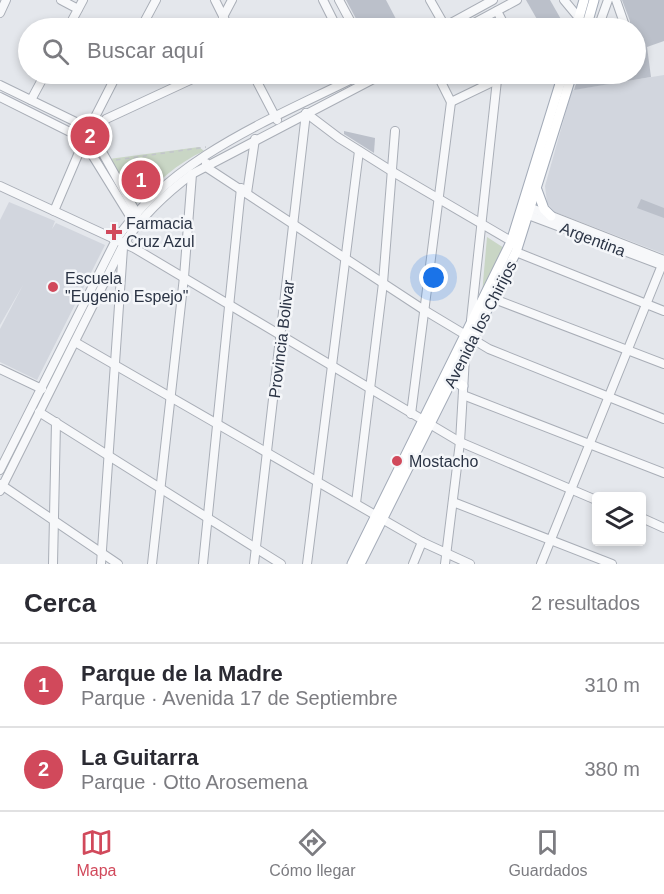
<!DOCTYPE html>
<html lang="es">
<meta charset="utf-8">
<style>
body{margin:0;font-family:Helvetica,sans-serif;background:#f2f2f3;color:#2b2b33}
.controls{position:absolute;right:18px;bottom:18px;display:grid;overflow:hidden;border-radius:6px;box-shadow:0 3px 9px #0003}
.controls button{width:54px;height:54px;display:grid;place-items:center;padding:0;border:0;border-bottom:2px solid #e1e1e2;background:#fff;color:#2b2b33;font:30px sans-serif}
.you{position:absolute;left:434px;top:278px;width:21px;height:21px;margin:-15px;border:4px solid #fff;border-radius:50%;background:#1a73e8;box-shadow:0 0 0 9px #1a73e833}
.badge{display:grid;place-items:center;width:39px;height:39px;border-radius:50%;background:#d1495b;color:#fff;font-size:20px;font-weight:700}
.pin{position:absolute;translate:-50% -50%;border:3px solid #fff;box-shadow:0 2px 6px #0006}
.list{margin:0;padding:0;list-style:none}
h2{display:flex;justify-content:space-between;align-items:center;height:78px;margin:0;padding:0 24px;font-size:26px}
h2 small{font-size:20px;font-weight:400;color:#7c7c81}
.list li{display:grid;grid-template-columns:39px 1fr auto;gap:18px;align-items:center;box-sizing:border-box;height:84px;padding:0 24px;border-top:2px solid #e1e1e2}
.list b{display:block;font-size:22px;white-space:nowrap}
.list p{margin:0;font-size:20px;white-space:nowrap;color:#7c7c81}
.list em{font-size:20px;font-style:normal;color:#7c7c81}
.icon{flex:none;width:33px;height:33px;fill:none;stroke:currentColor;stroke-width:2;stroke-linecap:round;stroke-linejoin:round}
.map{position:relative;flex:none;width:664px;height:564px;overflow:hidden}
.search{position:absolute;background:#fff;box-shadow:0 3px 9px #0003;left:18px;right:18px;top:18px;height:66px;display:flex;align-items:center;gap:15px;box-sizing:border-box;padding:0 21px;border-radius:33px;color:#7c7c81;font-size:22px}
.sheet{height:246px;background:#fff}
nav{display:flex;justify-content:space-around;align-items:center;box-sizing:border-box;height:84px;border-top:2px solid #e1e1e2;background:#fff;font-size:16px;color:#7c7c81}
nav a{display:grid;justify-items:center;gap:3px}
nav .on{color:#d1495b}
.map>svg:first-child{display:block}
</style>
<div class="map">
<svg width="664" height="564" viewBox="0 0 664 564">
<rect width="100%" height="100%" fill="#e4e7ec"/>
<g fill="#d2d6de">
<polygon points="664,75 664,254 555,212 547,203 545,186 572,90"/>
<polygon points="9,202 55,221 52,229 56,223 105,245 37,380 0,362 0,329 23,285 0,325 0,220"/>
</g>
<g fill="#c9d6c5">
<path d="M199,147L204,151C177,163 156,183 136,204L109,159Z"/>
<polygon points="487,237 504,248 482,294"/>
</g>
<g fill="#bbc0ca">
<polygon points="346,0 386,0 396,19 379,28 361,28"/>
<polygon points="526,0 550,0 566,28 542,28"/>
<polygon points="622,0 664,0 664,41 647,47 651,77 574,90 579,74 636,74 636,28 628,28 630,21"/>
<polygon points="344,131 375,138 374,153 344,134"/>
<polygon points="641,199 664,208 664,218 637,208"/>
</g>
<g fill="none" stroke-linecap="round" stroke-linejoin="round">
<g stroke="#a9aeb7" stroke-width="10">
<g id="minor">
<polyline points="61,0 78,9"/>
<polyline points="215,0 229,28"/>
<polyline points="323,0 337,28"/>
<polyline points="339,0 354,28"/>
<polyline points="430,0 446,28"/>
<polyline points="564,0 579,18"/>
<polyline points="616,0 624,23 622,28"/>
<polyline points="497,11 506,28"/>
<polyline points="0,13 6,0"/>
<polyline points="223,17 232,0"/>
<polyline points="588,22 599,25 608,0"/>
<polyline points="599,25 611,28"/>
<polyline points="68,28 83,0"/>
<polyline points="141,28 156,0"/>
<polyline points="442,28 493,0"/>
<polyline points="465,28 517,0"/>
<polyline points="253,74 277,120"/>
<polyline points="437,74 451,102 509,74"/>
<polyline points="0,85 80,124"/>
<polyline points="0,97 74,134"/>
<polyline points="31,100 45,74"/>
<polyline points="306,113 339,138 393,172 516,244"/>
<circle cx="90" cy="137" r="16"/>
<polyline points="93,121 117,74"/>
<polyline points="102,126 106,119 203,74"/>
<polyline points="101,150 137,214"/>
<polyline points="91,153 133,221"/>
<polyline points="206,163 206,167 424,310 489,349 664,419"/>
<polyline points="0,186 134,248 460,442 596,500"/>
<polyline points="247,193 255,139"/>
<polyline points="526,206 664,260"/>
<polyline points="54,211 80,150"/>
<polyline points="523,213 664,266"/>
<polyline points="516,252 664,311"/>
<polyline points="489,297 664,364"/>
<polyline points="471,320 497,80"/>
<polyline points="75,342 422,542 470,564"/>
<polyline points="0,369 42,389"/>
<polyline points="463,395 664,473"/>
<polyline points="39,412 281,564"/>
<polyline points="411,414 451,102"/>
<path d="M0,470L116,240C172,156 275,118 362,74"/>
<polyline points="0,484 118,564"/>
<path d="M0,491L124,243C143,215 165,194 192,174L383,74"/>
<polyline points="453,502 612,564"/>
<polyline points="356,503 383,283 395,131"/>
<polyline points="642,518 664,528"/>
<polyline points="53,564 56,422"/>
<polyline points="101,564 123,248"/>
<polyline points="152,564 184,277 192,174"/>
<polyline points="203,564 241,188"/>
<polyline points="254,564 306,113"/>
<polyline points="307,564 359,151"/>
<polyline points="413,564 422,542"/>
<polyline points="445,564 460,442 465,357"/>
<polyline points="541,564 664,260"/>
</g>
</g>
<g stroke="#a3abb8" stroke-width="11">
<g id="major">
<polyline points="576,28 584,0"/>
<polyline points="586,28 594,0"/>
<polyline points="537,190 544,209 551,216"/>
<polyline points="451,384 456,382 463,386"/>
<polyline points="352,564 511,242 563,74"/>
<polyline points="360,564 516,252 572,74"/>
</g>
</g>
<polyline stroke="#c2c5cb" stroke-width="1.5" stroke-dasharray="4.5 4.5" stroke-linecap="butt" points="116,160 206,147"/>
<use href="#minor" stroke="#f7f8fa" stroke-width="8"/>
<use href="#major" stroke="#fff" stroke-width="9"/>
</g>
<g fill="#d1495b" stroke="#f4f6f9" stroke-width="2">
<path d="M111 223h6v6h6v6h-6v6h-6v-6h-6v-6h6z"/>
<circle cx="53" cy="287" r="6"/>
<circle cx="397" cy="461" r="6"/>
</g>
<g text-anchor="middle" stroke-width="5" stroke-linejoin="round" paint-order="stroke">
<g font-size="16" fill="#2b3445" stroke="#f4f6f9" text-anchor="start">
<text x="126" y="229">Farmacia<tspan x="126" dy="18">Cruz Azul</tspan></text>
<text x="65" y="284">Escuela<tspan x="65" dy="18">"Eugenio Espejo"</tspan></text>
<text x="409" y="467">Mostacho</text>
</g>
<g font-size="16" fill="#2b3445" stroke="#f4f6f9">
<text transform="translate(593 239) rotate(21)" y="6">Argentina</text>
<text transform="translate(480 324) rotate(-63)" y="6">Avenida los Chirijos</text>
<text transform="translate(281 339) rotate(-83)" y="6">Provincia Bolivar</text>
</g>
</g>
</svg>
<div class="controls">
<button><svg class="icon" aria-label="layers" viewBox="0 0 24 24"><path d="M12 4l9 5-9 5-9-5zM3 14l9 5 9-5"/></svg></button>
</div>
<div class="you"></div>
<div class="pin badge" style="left:141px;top:180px">1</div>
<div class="pin badge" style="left:90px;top:136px">2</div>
<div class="search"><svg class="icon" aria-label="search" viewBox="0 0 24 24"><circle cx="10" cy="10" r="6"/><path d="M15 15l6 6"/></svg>Buscar aquí</div>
</div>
<section class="sheet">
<h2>Cerca<small>2 resultados</small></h2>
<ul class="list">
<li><span class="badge">1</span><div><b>Parque de la Madre</b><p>Parque · Avenida 17 de Septiembre</p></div><em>310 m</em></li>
<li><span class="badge">2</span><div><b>La Guitarra</b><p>Parque · Otto Arosemena</p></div><em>380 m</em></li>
</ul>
</section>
<nav>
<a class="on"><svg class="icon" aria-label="map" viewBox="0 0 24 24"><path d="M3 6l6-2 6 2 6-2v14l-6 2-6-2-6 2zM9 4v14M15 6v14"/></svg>Mapa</a>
<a><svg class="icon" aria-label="directions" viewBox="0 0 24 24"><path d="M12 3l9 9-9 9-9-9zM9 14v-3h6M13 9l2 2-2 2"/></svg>Cómo llegar</a>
<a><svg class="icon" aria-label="saved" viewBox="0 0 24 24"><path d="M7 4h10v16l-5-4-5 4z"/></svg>Guardados</a>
</nav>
